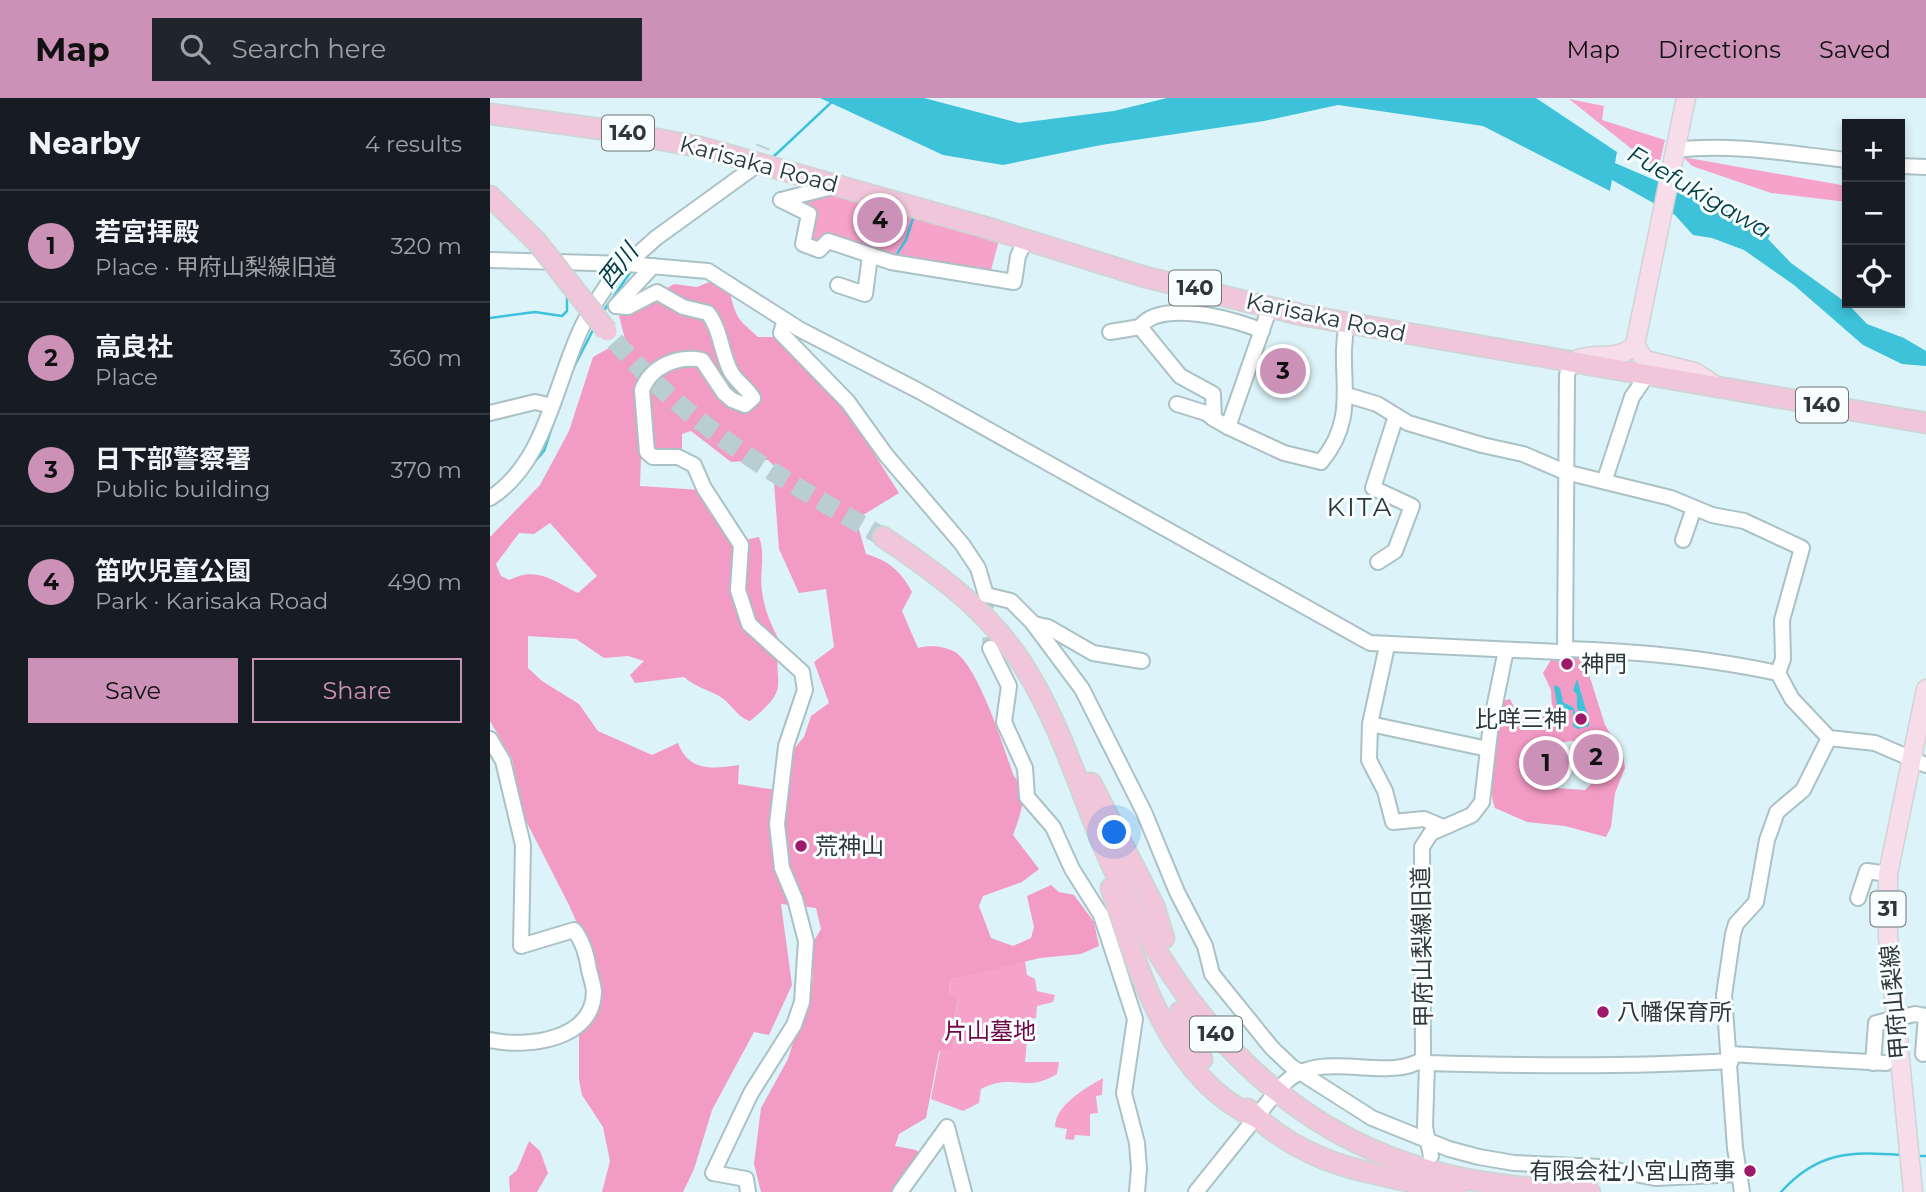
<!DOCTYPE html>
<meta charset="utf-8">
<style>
body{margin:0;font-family:Montserrat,"Noto Sans JP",sans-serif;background:#20242c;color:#f1f3f6}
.controls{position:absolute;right:21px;top:21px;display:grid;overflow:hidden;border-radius:0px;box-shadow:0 4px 10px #0003}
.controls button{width:63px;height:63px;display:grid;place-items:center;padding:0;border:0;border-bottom:2px solid #363941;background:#171b24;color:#f1f3f6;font:35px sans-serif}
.you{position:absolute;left:625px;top:735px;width:24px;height:24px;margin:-18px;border:5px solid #fff;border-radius:50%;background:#1a73e8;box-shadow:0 0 0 10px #1a73e833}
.badge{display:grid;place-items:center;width:46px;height:46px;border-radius:50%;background:#cc91b7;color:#111;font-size:23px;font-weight:700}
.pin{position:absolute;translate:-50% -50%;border:4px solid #fff;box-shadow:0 2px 7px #0006}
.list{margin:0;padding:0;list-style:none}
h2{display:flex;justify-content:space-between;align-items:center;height:91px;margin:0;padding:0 28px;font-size:30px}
h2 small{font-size:23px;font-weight:400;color:#9ea1a6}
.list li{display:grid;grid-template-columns:46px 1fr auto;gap:21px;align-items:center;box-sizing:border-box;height:112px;padding:0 28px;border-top:2px solid #363941}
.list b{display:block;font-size:26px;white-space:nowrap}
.list p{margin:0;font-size:23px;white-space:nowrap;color:#9ea1a6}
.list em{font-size:23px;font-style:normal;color:#9ea1a6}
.actions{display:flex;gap:14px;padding:21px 28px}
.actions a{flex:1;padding:16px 0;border:2px solid #cc91b7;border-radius:0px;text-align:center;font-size:24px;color:#cc91b7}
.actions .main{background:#cc91b7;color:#111}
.icon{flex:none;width:38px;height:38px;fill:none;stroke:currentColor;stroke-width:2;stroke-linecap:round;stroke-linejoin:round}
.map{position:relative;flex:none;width:1436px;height:1094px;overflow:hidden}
header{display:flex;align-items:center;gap:42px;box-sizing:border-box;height:98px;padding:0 35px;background:#cc91b7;color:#111}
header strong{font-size:33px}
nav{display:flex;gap:38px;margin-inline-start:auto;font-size:24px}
.search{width:490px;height:63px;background:#20242c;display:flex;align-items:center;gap:18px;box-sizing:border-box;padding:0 24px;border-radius:0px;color:#9ea1a6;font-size:26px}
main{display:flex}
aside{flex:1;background:#171b24}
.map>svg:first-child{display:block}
</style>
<header>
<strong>Map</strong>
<div class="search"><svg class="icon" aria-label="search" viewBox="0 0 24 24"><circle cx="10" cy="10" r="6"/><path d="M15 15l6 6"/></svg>Search here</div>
<nav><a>Map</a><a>Directions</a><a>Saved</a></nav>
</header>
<main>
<aside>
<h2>Nearby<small>4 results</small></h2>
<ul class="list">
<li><span class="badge">1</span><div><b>若宮拝殿</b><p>Place · 甲府山梨線旧道</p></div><em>320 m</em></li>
<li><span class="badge">2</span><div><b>高良社</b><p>Place</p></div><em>360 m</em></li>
<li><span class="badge">3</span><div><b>日下部警察署</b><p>Public building</p></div><em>370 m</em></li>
<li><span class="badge">4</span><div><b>笛吹児童公園</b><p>Park · Karisaka Road</p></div><em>490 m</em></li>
</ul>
<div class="actions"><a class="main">Save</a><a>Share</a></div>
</aside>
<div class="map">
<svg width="1436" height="1094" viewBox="0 0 1436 1094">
<rect width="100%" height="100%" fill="#dcf4f9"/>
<g fill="#f5a3cb">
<polygon points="1079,1 1114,8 1112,22 1175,42 1168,72"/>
<polygon points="1193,59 1357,88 1357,104 1281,95 1202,68"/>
<polygon points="347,93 511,135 500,176 328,145 315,136 320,108 297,102"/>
<path d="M535,863L537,877L545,881L547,893L565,897L563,904L547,908L546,920L539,921L535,964H569L567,976C535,996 524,974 491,991L489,1005L473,1013L441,1001L450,953L460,938L468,903L459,895L460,882Z"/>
<path d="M613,980L612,997L606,998L608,1015L600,1016V1038L585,1037L584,1042L575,1041L577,1031L565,1029C565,1007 596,990 613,980Z"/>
</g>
<g fill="#f29bc5" fill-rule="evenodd">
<path d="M219,184C247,195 237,194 247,217C251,225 262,233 268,239H288L354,308L409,395L370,419L368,428L376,456C399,463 410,472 422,494L412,513L428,550C438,547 455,548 465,554C488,568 514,649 523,676C525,681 530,684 532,689C536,704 528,723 523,737L549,771L532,784L493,798L489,808L501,840L523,848L541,840L544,829L537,798L561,787L569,794L584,797L604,824L609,848L591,856L550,860L460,882L459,895L468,902L460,938L463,942L461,950L449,953L436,1020L409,1036L405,1048L426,1052L432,1057L405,1094H271L264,1066L271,1010L298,961L323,881L322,846L331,831L326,810L291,806L302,887L279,937L264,934L222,1012L204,1071L193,1094H112L120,1063L113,1029L92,997L89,982V936L102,908L97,848L79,807L33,717L22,661L0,623V439L50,387L79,333L103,259L135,241L129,218L184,186L207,189ZM201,333L241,364L278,362L291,375L284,384L289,451L309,495L336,491L344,549L324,564L339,605L321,618L314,639L302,653L301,676L292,693L248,686L249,667C222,671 199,674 188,645L162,657L108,633L89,606L52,583L38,570V538L86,541L114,560L138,558L154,563L140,577L145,585L194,579C206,589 216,591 229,598C242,605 245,618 260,623C306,586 279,588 291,545C282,530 274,511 272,493C269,474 276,457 269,439L245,444L211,392L150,388L151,359L192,357V336ZM60,425L107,478L88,495C62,482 47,468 19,482L11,478L6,466L29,435L44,436Z"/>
<path d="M1088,559L1096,567L1115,627L1133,657L1135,670L1125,695L1121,729L1116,739L1075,728L1037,724L1005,710C996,689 1006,627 1011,603L1020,601L1025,611L1051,620L1062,611L1061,592L1053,575L1061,562ZM1064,590L1073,604L1083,609L1091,627L1095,625L1087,602L1090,590L1098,628H1083V612H1072ZM1083,643L1095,653L1103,684L1095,692L1049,689L1046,657L1058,646Z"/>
<polygon points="39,1043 50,1053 58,1075 47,1094 20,1094 19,1079 27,1072"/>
</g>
<g fill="#3dc2da">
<polygon points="330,0 434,0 529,25 624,13 677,0 1046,0 1127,54 1125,65 1267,126 1280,137 1278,141 1301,165 1358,206 1377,226 1414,240 1436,253 1436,268 1412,266 1373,247 1304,187 1254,152 1222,140 1203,137 1185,117 1122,82 1120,93 993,28 848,7 774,23 611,47 513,67 453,57"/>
<path d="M1087,581L1099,622V628L1088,631L1083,628V612H1068L1064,589L1065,587L1070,590L1073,604L1083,609L1091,626L1095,624L1094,619C1085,611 1087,608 1087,597L1083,592Z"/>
</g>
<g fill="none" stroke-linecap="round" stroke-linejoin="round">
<g stroke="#3dc2da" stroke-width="2.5">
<polyline points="281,61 346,0"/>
<polyline points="405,159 416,142 424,117"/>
<polyline points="112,215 142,172"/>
<polyline points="0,220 45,214 72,218 77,213 77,195"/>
<polyline points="83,271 104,230"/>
<polyline points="40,369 54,353 63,326"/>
<polyline points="6,404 22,391"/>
<polyline points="1428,1058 1436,1058"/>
<path d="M1291,1094C1327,1054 1360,1053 1411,1057"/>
</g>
<g stroke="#b9ced3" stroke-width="14" stroke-dasharray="14 7" stroke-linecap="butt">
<polyline points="264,69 273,48"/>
<polyline points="496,497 500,550"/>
</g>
<path stroke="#b9ced3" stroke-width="19" stroke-dasharray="19 10" stroke-linecap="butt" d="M125,243C204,333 291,380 393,439"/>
<g stroke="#aac1c6" stroke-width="18">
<g id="minor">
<path d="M1186,52C1242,45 1301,56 1357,62"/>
<polyline points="1410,68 1436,69"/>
<polyline points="291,102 319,116 313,146 329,152 338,143 401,164 524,184 528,158 536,141"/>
<polyline points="291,102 346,88"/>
<path d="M0,162L137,166L218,173L309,231L429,293L880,545L1070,554L1075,551C1147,553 1217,560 1288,575"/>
<polyline points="137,166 166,140 264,69"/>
<polyline points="348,187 375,196 380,158"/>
<path d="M126,208L138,209L167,194L193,209L218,215C231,232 231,255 241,274C247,284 257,290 263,300L255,307L242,302L234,295L212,262C188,257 161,268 152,292L157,354L163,359H188L204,367L214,390L251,447L248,492L259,526L312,574L315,592L296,648L287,726L292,770L305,801L316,843L312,904L304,927L261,995L223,1075L256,1081L258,1094"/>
<polyline points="126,208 163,168"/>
<polyline points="295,222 291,235 358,304 396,357 472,446 488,470 496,497 521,503 542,524 592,591 654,714 687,794 715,848 722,876 782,950 802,969 882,1020 959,1051 989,1059 1024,1065 1111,1069 1165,1080 1248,1076"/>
<polyline points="650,229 690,278 723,296 724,321 738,329 780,209"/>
<path d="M620,234L650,229C670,201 746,221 772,233"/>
<polyline points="857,297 887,306 918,325 992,347 1033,356 1075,374 1181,400 1222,417 1254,423 1312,450 1292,522 1293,561 1288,575 1302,601 1339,640 1385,645 1436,667"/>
<polyline points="687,306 716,315 724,321"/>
<polyline points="0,315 45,304 62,308"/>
<path d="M738,329L794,355L831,364C871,316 846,276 857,226"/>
<polyline points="1115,381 1142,299 1157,277"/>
<path d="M0,400C55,366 65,286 91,231C101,208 118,187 131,166"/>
<polyline points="1193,442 1204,410"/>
<polyline points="888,464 905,453 922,408 883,390 906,318"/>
<polyline points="544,526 558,529 603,555 652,563"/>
<polyline points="897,548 880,626 879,662 895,693 903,724 934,721 953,729"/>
<polyline points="500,550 519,588 514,624 535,670 537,699 563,729 582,771 611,817 645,921 634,995 647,1045 649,1071 647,1094"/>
<polyline points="1075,551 1077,277 1081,265"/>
<polyline points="880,626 998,651"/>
<path d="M0,641L13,663L33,747L31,848L84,832C93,843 97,858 99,872C101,879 103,886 104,893C104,943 35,950 0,942"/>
<polyline points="1368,800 1377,773 1398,776"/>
<polyline points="1240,956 1396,965"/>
<polyline points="933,961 932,749 941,735 982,717 992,704 1001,625 1016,552"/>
<path d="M933,961L937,965C1039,968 1140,969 1241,963"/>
<polyline points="937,965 935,1029 941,1058"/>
<polyline points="1383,965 1386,925 1425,916 1436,918 1433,956"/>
<path d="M793,987C827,948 897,986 933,961"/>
<polyline points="410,1094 457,1029 474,1094"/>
<polyline points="706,1094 783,998"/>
<polyline points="1252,1094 1245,1050 1234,897 1243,836 1246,826 1266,804 1277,742 1287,714 1313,692 1339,640"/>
</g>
</g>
<g stroke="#d1d3d4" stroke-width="21">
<g id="major">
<polyline points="1145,247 1155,262 1205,274 1226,288"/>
<path d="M1081,265C1102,251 1125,266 1145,247L1196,0"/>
<polyline points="1423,1094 1398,839 1398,776 1436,591"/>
</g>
</g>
<g stroke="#d1d3d4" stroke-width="23">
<g id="highway">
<polyline points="0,16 118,32 210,49 495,129 655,179 812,217 1436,325"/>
<polyline points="0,98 47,144"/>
<path d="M393,439C447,475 498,512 533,567C571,626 591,697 619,761C685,910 788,1035 953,1076C1001,1088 1051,1091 1100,1094"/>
<polyline points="601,685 664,808 674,840"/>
<path d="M621,790C647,870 681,983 765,1019"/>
<polyline points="690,914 701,944 712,961"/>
<path d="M758,1011C820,1073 887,1074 967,1094"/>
</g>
</g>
<use href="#minor" stroke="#fff" stroke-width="14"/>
<use href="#major" stroke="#f7dde9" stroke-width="18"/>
<use href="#highway" stroke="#f2c6da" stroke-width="19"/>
<g stroke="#d1d3d4" stroke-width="23" stroke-linecap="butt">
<polyline id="highway-bridge" points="47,144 117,233"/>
</g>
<use href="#highway-bridge" stroke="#f2c6da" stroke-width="19"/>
</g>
<g fill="#9e196a" stroke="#f8fdfe" stroke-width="2.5">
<circle cx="1077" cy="566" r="7"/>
<circle cx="1091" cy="621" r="7"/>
<circle cx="311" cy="748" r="7"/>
<circle cx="1113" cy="914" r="7"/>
<circle cx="1260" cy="1073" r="7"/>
</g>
<g text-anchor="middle" stroke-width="6" stroke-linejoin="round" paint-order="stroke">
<g fill="#f8fdfe" stroke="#6b7375" stroke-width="2">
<rect x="112" y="17.5" width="52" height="35" rx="5"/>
<rect x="679" y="172.5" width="52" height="35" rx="5"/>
<rect x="1306" y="289.5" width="52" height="35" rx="5"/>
<rect x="1380.5" y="793.5" width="35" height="35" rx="5"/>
<rect x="700" y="918.5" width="52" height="35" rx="5"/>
</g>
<g font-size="21" font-weight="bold" fill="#2e383a">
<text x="138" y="42">140</text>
<text x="705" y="197">140</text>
<text x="1332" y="314">140</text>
<text x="1398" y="818">31</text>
<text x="726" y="943">140</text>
</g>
<g font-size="23" fill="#2e383a" stroke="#f8fdfe">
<text transform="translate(269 66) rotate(15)" y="8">Karisaka Road</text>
<text transform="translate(836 219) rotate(12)" y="8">Karisaka Road</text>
<text transform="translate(932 849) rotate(-91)" y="8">甲府山梨線旧道</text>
<text transform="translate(1404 904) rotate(-95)" y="8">甲府山梨線</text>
</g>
<g font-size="23" fill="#2e383a" stroke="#f8fdfe" text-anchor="start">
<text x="1091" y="574">神門</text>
<text x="1077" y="629" text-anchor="end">比咩三神</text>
<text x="325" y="756">荒神山</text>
<text x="1127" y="922">八幡保育所</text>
<text x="1246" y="1081" text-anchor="end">有限会社小宮山商事</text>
</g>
<g font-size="23" fill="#6f0649" stroke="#f8fdfe">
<text x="500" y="941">片山墓地</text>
</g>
<g font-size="24" font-style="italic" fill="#003d47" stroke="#f8fdfe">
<text transform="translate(1209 94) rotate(30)" y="8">Fuefukigawa</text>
<text transform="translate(128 168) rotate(-52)" y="8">西川</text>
</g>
<g font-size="26" letter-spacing="2" fill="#2e383a" stroke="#f8fdfe">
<text x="870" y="418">KITA</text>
</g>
</g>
</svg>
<div class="controls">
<button>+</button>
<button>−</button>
<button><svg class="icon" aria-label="locate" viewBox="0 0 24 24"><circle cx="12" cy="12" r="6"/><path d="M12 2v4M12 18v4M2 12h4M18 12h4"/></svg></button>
</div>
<div class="you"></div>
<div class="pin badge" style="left:1056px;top:665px">1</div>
<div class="pin badge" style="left:1106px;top:659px">2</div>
<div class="pin badge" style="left:793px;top:273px">3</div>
<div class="pin badge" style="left:390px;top:122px">4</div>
</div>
</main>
